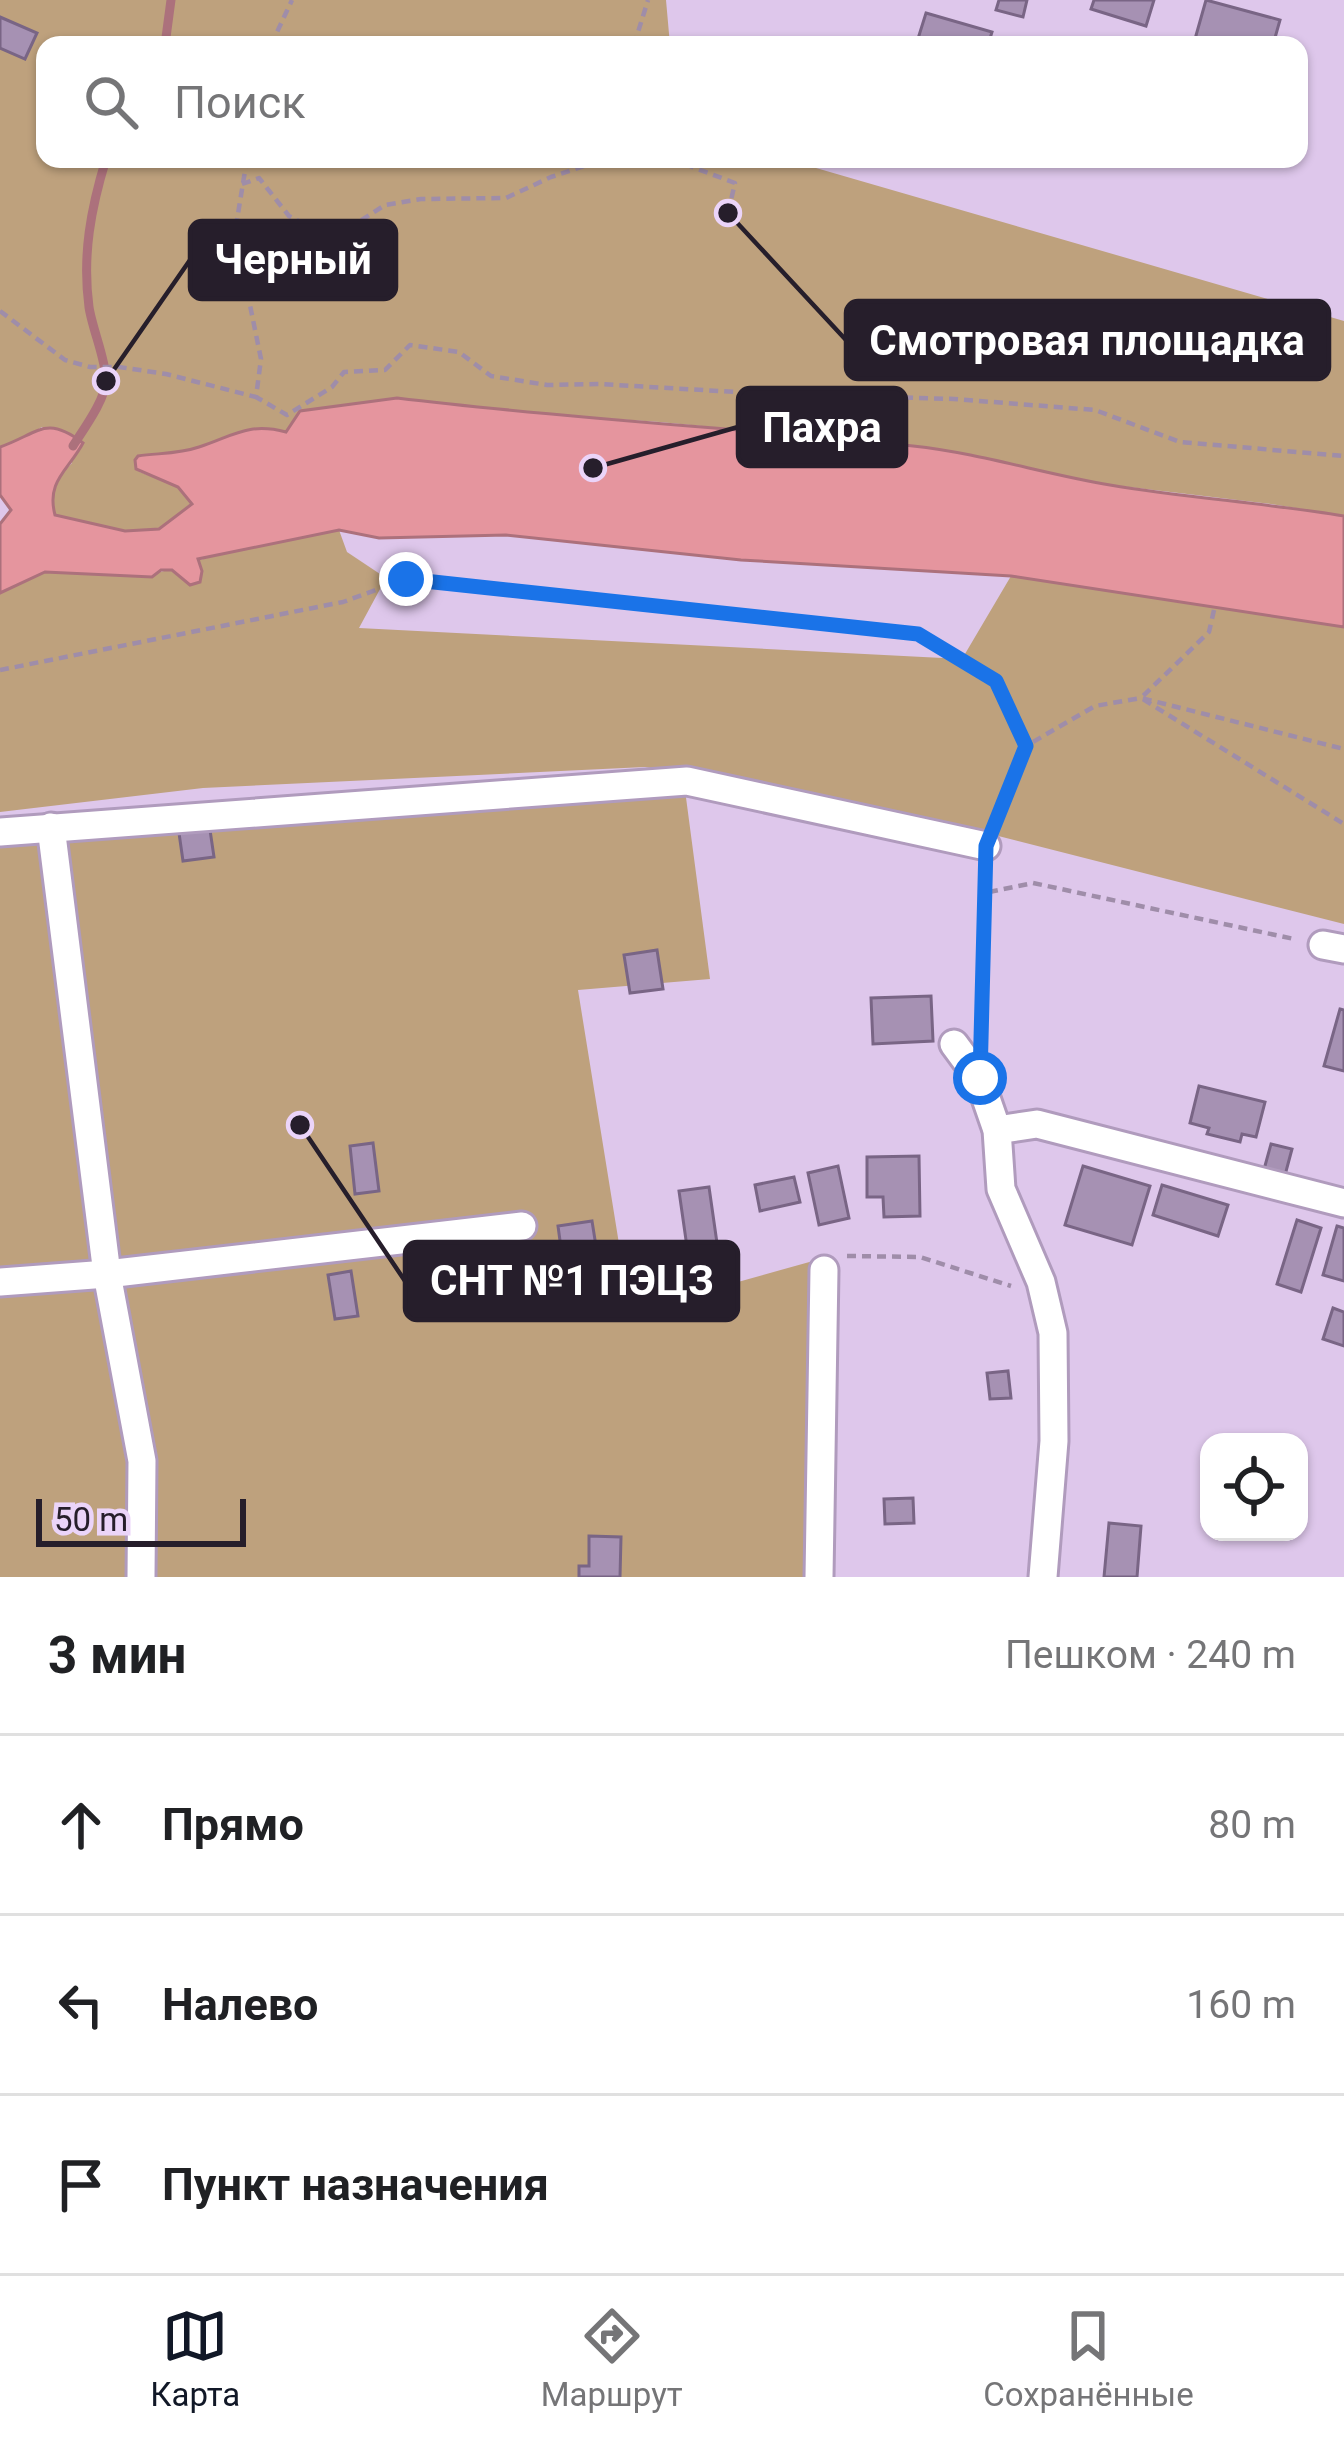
<!DOCTYPE html>
<html lang="ru">
<meta charset="utf-8">
<style>
body{margin:0;font-family:Roboto,sans-serif;background:#f6f6f6;color:#202124}
.controls{position:absolute;right:36px;bottom:36px;display:grid;overflow:hidden;border-radius:24px;box-shadow:0 3px 9px #0004}
.controls button{width:108px;height:108px;display:grid;place-items:center;padding:0;border:0;border-bottom:3px solid #e0e0e0;background:#fff;color:#202124;font:60px sans-serif}
.scale{position:absolute;left:36px;bottom:30px;width:210px;box-sizing:border-box;padding-left:12px;border:6px solid #261e2b;border-top:0;font-size:33px;line-height:42px;white-space:nowrap;color:#261e2b;-webkit-text-stroke:9px #ebd4f9;paint-order:stroke}
.stop{position:absolute;width:36px;height:36px;margin:-27px;border:9px solid #1a73e8;border-radius:50%;background:#fff}
.stop.end{background:#1a73e8;border-color:#fff;box-shadow:0 3px 12px #0008}
.list{margin:0;padding:0;list-style:none}
h2{display:flex;justify-content:space-between;align-items:center;height:156px;margin:0;padding:0 48px;font-size:51px}
h2 small{font-size:39px;font-weight:400;color:#757577}
.list li{display:grid;grid-template-columns:78px 1fr auto;gap:36px;align-items:center;box-sizing:border-box;height:180px;padding:0 48px;border-top:3px solid #e0e0e0}
.list b{display:block;font-size:45px;white-space:nowrap}
.list em{font-size:39px;font-style:normal;color:#757577}
.icon{flex:none;width:66px;height:66px;fill:none;stroke:currentColor;stroke-width:2;stroke-linecap:round;stroke-linejoin:round}
.map{position:relative;flex:none;width:1344px;height:1577px;overflow:hidden}
.search{position:absolute;background:#fff;box-shadow:0 3px 9px #0004;left:36px;right:36px;top:36px;height:132px;display:flex;align-items:center;gap:30px;box-sizing:border-box;padding:0 42px;border-radius:24px;color:#757577;font-size:45px}
.sheet{height:696px;background:#fff}
nav{display:flex;justify-content:space-around;align-items:center;box-sizing:border-box;height:168px;border-top:3px solid #e0e0e0;background:#fff;font-size:33px;color:#757577}
nav a{display:grid;justify-items:center;gap:6px}
nav .on{color:#111827}
.map>svg:first-child{display:block}
</style>
<div class="map">
<svg width="1344" height="1577" viewBox="0 0 1344 1577">
<rect width="100%" height="100%" fill="#dec7eb"/>
<g fill="#bea17d">
<path d="M0,0H666L670,45H45V159H785L1344,321V516L1271,504L1112,485L919,447L660,422L510,412L286,432C250,422 232,436 200,447C184,452 167,453 150,454L140,472L178,487L192,504L159,529L125,531L55,515C48,490 54,481 72,463L42,427L22,439L0,447Z"/>
<path d="M339,530L347,552L386,578L359,628L962,659L1011,576L1344,627V924L959,826L645,767L203,788L0,812V593L45,572L151,577C161,570 167,571 178,567C230,549 284,540 339,530Z"/>
<polygon points="685,790 710,979 578,990 630,1312 813,1261 807,1577 0,1577 0,844"/>
</g>
<path fill="#e5959e" stroke="#ac717c" stroke-width="3" d="M397,398C568,419 741,428 913,446C979,453 1044,474 1110,485C1187,498 1266,503 1344,516V627L1011,576L741,560L506,535L379,538L339,530L198,559L202,571L200,582L190,585L172,570H161L152,577L45,572L0,593V524L11,510L0,495V447C38,434 45,414 83,443C68,471 46,481 55,515L125,531L159,529L192,504L178,487L136,469L135,460L138,456C158,453 179,454 199,447C233,436 248,422 286,432L300,411Z"/>
<g fill="none" stroke-linecap="round" stroke-linejoin="round">
<g stroke="#ac717c" stroke-width="9">
<polyline points="165,45 171,0"/>
<path d="M73,446C83,430 106,399 106,380C106,360 92,328 89,307C82,255 91,208 106,159"/>
</g>
</g>
<g fill="#a691b3" stroke="#796585" stroke-width="3">
<polygon points="999,0 1027,0 1023,17 996,10"/>
<polygon points="1094,0 1154,0 1146,26 1091,9"/>
<polygon points="1206,0 1280,20 1273,45 1216,45 1195,39"/>
<polygon points="926,13 992,32 988,45 916,45"/>
<polygon points="0,17 37,33 25,59 0,48"/>
<polygon points="210,830 214,857 183,861 179,833"/>
<polygon points="657,950 663,989 630,993 624,955"/>
<polygon points="931,996 933,1041 873,1044 871,998"/>
<polygon points="1340,1009 1344,1010 1344,1071 1324,1066"/>
<polygon points="1199,1086 1265,1102 1256,1137 1242,1134 1240,1142 1207,1134 1209,1128 1190,1123"/>
<polygon points="373,1143 379,1191 355,1194 350,1146"/>
<polygon points="1271,1144 1292,1149 1284,1179 1263,1173"/>
<polygon points="919,1156 920,1216 884,1217 883,1197 867,1197 867,1157"/>
<polygon points="838,1166 849,1218 819,1225 808,1173"/>
<polygon points="1083,1166 1150,1186 1132,1245 1065,1225"/>
<polygon points="794,1177 800,1202 760,1211 755,1185"/>
<polygon points="1162,1185 1228,1205 1218,1236 1153,1215"/>
<polygon points="709,1187 717,1243 687,1247 679,1191"/>
<polygon points="1297,1220 1321,1228 1301,1292 1277,1284"/>
<polygon points="592,1221 599,1265 564,1270 558,1226"/>
<polygon points="1337,1226 1344,1228 1344,1281 1323,1275"/>
<polygon points="351,1271 358,1316 335,1319 328,1275"/>
<polygon points="1333,1308 1344,1312 1344,1346 1323,1339"/>
<polygon points="1008,1371 1011,1398 990,1399 987,1373"/>
<polygon points="913,1498 914,1523 885,1524 884,1499"/>
<polygon points="1109,1523 1141,1526 1137,1577 1104,1577"/>
<polygon points="589,1536 621,1537 620,1577 579,1577 579,1566 589,1566"/>
</g>
<g fill="none" stroke-linecap="round" stroke-linejoin="round">
<g stroke="#b09bbd" stroke-width="33">
<g id="minor">
<polyline points="51,827 107,1274 142,1461 141,1577"/>
<polyline points="0,832 687,781 986,846"/>
<polyline points="1323,945 1344,949"/>
<polyline points="954,1044 979,1078 997,1130 1001,1189 1041,1282 1053,1333 1054,1441 1043,1577"/>
<polyline points="997,1130 1037,1124 1344,1203"/>
<polyline points="0,1282 107,1274 522,1226"/>
<polyline points="819,1577 824,1270"/>
</g>
</g>
<g stroke="#9f8da9" stroke-width="4.5" stroke-dasharray="9 6" stroke-linecap="butt">
<polyline points="271,45 292,0"/>
<polyline points="634,45 648,0"/>
<polyline points="247,159 235,232 261,359 256,397 287,415 332,387 344,372 385,370 410,345 459,352 491,376 547,385 599,384 754,393 954,399 1095,410 1180,442 1344,456"/>
<polyline points="671,159 735,183 728,213"/>
<polyline points="242,184 259,178 289,216 332,239 385,205 421,199 506,198 551,177 605,159"/>
<polyline points="0,311 65,360 90,367 119,367 166,374 256,397"/>
<polyline points="1214,610 1209,632 1141,698 1344,824"/>
<polyline points="0,670 343,602 406,579 918,634 996,681 1026,746"/>
<polyline points="996,822 1026,746 1095,706 1141,698 1344,749"/>
<polyline points="989,892 1033,883 1294,939"/>
<polyline points="981,1030 986,874"/>
<polyline points="847,1256 920,1257 1011,1286"/>
</g>
<use href="#minor" stroke="#fff" stroke-width="27"/>
</g>
<g fill="none" stroke-linecap="round" stroke-linejoin="round">
<polyline stroke="#1a73e8" stroke-width="15" points="406,579 918,634 996,681 1026,746 986,846 980,1078"/>
</g>
<path fill="none" stroke="#261e2b" stroke-width="4.5" d="M106 381L190 260M728 213L846 340M593 468L738 427M300 1125L405 1281"/>
<g fill="#261e2b" stroke="#ebd4f9" stroke-width="4.5">
<circle cx="106" cy="381" r="12"/>
<circle cx="728" cy="213" r="12"/>
<circle cx="593" cy="468" r="12"/>
<circle cx="300" cy="1125" r="12"/>
</g>
<g fill="#261e2b" stroke="#261e2b" stroke-width="4.5">
<rect x="190" y="221" width="206" height="78" rx="12"/>
<rect x="846" y="301" width="483" height="78" rx="12"/>
<rect x="738" y="388" width="168" height="78" rx="12"/>
<rect x="405" y="1242" width="333" height="78" rx="12"/>
</g>
<g font-size="42" text-anchor="middle" font-weight="bold" fill="#fff">
<text x="293" y="274">Черный</text>
<text x="1087" y="355">Смотровая площадка</text>
<text x="822" y="442">Пахра</text>
<text x="572" y="1295">СНТ №1 ПЭЦЗ</text>
</g>
</svg>
<div class="controls">
<button><svg class="icon" aria-label="locate" viewBox="0 0 24 24"><circle cx="12" cy="12" r="6"/><path d="M12 2v4M12 18v4M2 12h4M18 12h4"/></svg></button>
</div>
<div class="scale">50 m</div>
<div class="stop" style="left:980px;top:1078px"></div>
<div class="stop end" style="left:406px;top:579px"></div>
<div class="search"><svg class="icon" aria-label="search" viewBox="0 0 24 24"><circle cx="10" cy="10" r="6"/><path d="M15 15l6 6"/></svg>Поиск</div>
</div>
<section class="sheet">
<h2>3 мин<small>Пешком · 240 m</small></h2>
<ul class="list">
<li><svg class="icon" aria-label="ahead" viewBox="0 0 24 24"><path d="M12 20V5M6 11l6-6 6 6"/></svg><div><b>Прямо</b></div><em>80 m</em></li>
<li><svg class="icon" aria-label="left" viewBox="0 0 24 24"><path d="M17 20v-9H6M10 6l-5 5 5 5"/></svg><div><b>Налево</b></div><em>160 m</em></li>
<li><svg class="icon" aria-label="arrive" viewBox="0 0 24 24"><path d="M6 21V4h12l-3 4 3 4H6"/></svg><div><b>Пункт назначения</b></div></li>
</ul>
</section>
<nav>
<a class="on"><svg class="icon" aria-label="map" viewBox="0 0 24 24"><path d="M3 6l6-2 6 2 6-2v14l-6 2-6-2-6 2zM9 4v14M15 6v14"/></svg>Карта</a>
<a><svg class="icon" aria-label="directions" viewBox="0 0 24 24"><path d="M12 3l9 9-9 9-9-9zM9 14v-3h6M13 9l2 2-2 2"/></svg>Маршрут</a>
<a><svg class="icon" aria-label="saved" viewBox="0 0 24 24"><path d="M7 4h10v16l-5-4-5 4z"/></svg>Сохранённые</a>
</nav>
